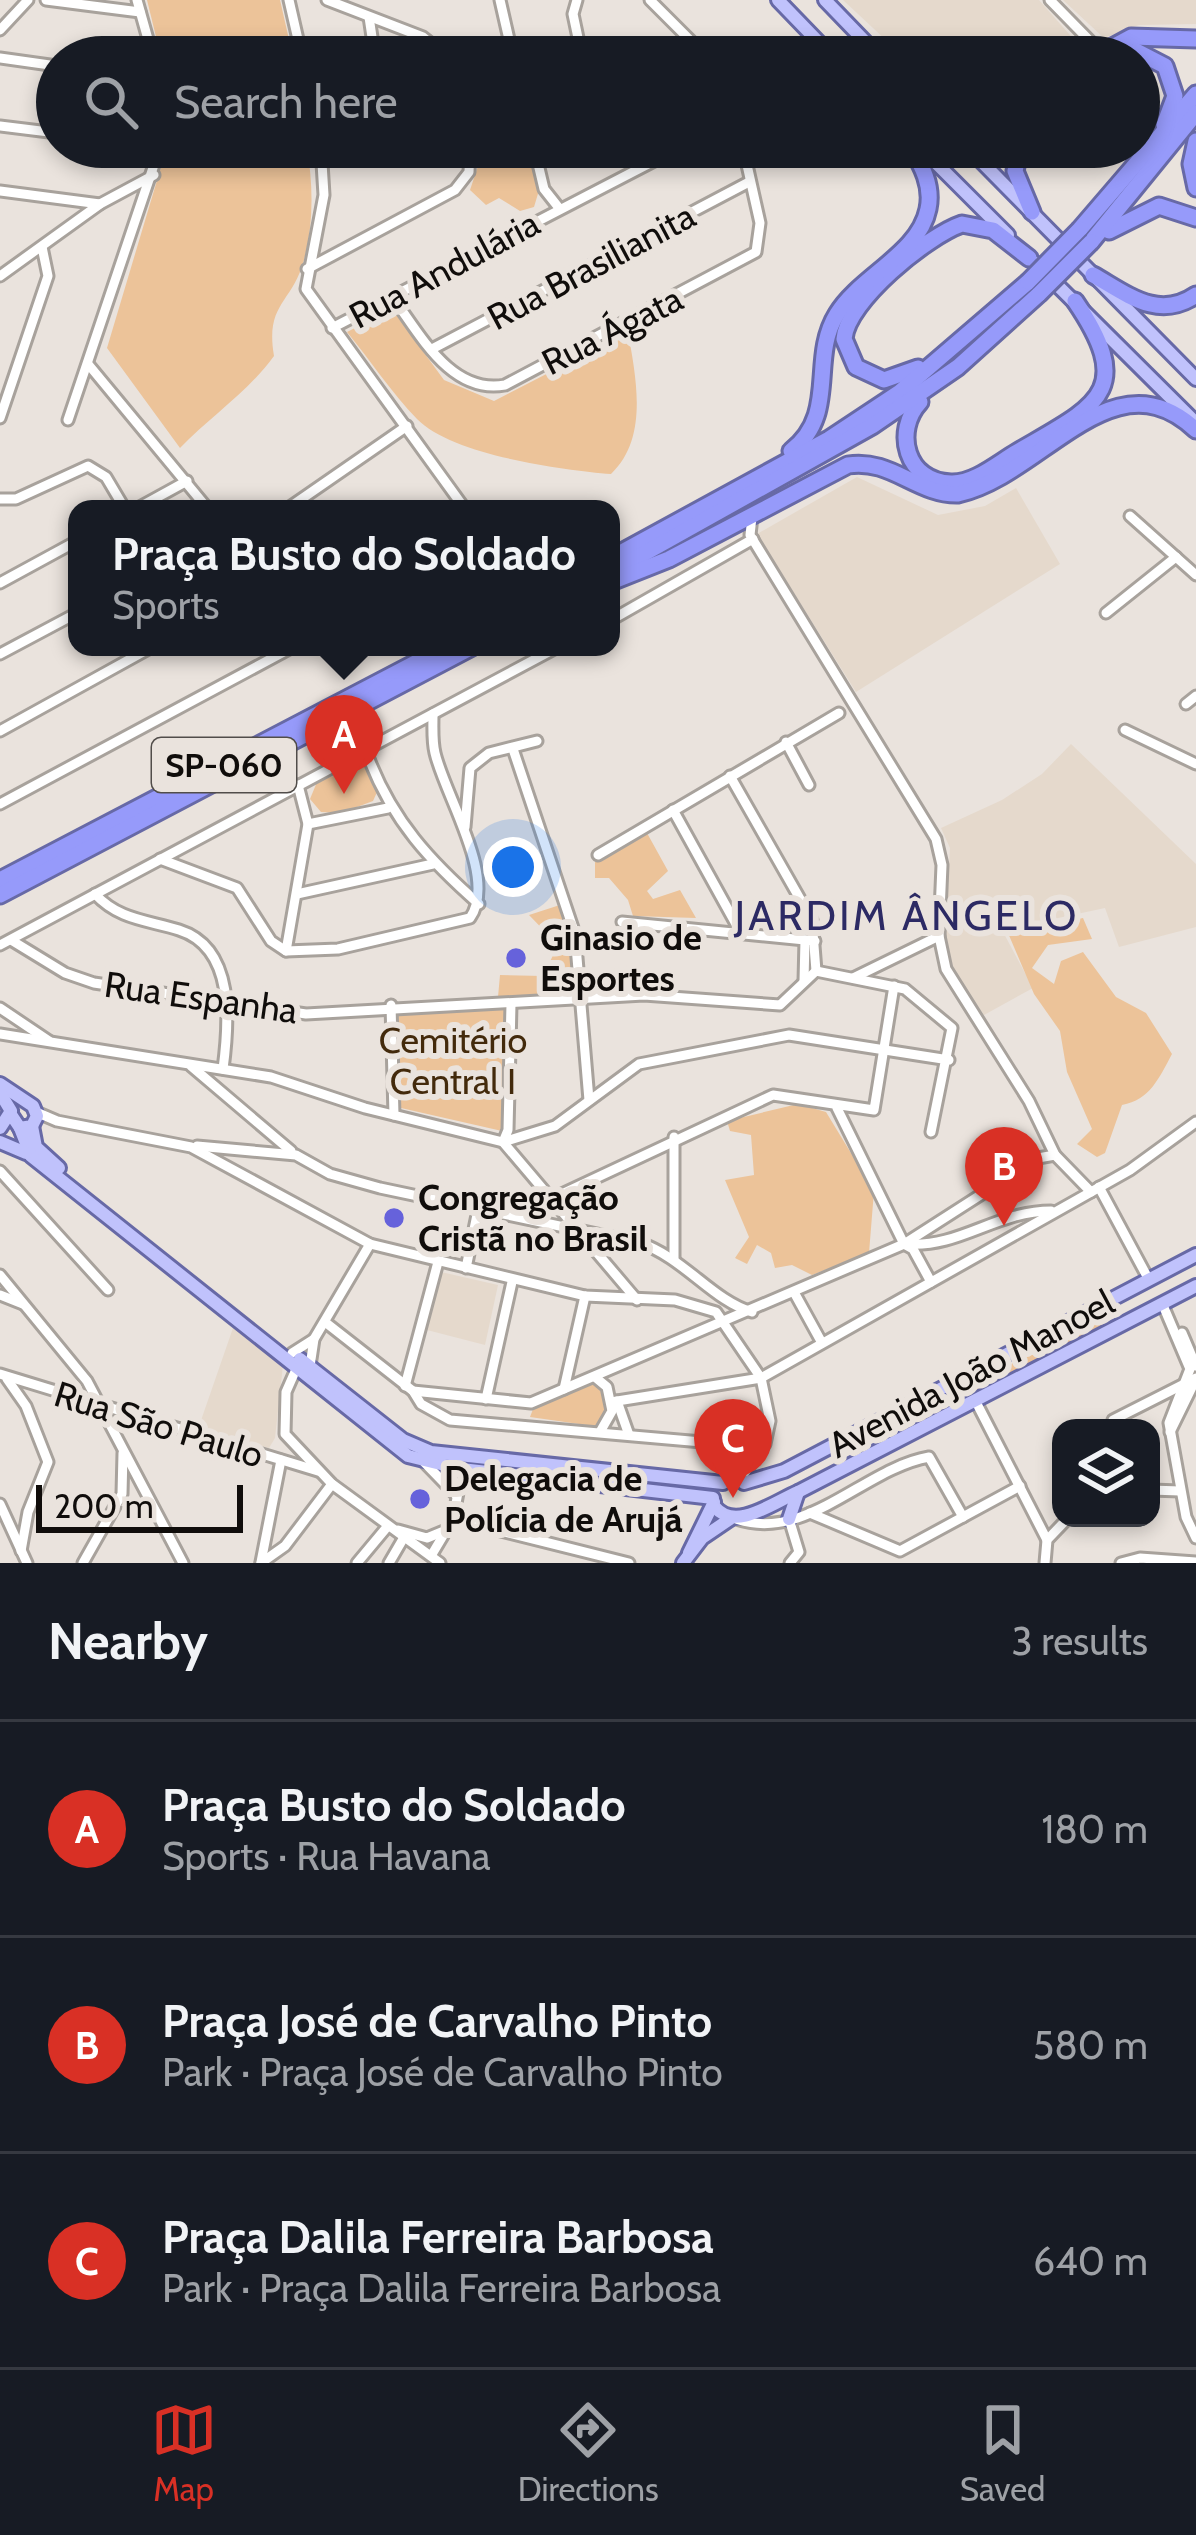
<!DOCTYPE html>
<meta charset="utf-8">
<style>
body{margin:0;font-family:Cabin,sans-serif;background:#242831;color:#f1f3f6}
.controls{position:absolute;right:36px;bottom:36px;display:grid;overflow:hidden;border-radius:24px;box-shadow:0 6px 18px #0003}
.controls button{width:108px;height:108px;display:grid;place-items:center;padding:0;border:0;border-bottom:3px solid #363941;background:#171b24;color:#f1f3f6;font:60px sans-serif}
.scale{position:absolute;left:36px;bottom:30px;width:207px;box-sizing:border-box;padding-left:12px;border:6px solid #100d0b;border-top:0;font-size:33px;line-height:42px;white-space:nowrap;color:#100d0b;-webkit-text-stroke:9px #eae3dd;paint-order:stroke}
.you{position:absolute;left:513px;top:867px;width:42px;height:42px;margin:-30px;border:9px solid #fff;border-radius:50%;background:#1a73e8;box-shadow:0 0 0 18px #1a73e833}
.badge{display:grid;place-items:center;width:78px;height:78px;border-radius:50%;background:#d93025;color:#fff;font-size:39px;font-weight:700}
.pin{position:absolute;translate:-50% -99px;filter:drop-shadow(0 3px 6px #0008)}
.pin::after{content:'';position:absolute;top:63px;width:42px;height:36px;background:inherit;clip-path:polygon(0 0,100% 0,50% 100%)}
.popup{position:absolute;left:68px;top:500px;width:552px;height:156px;box-sizing:border-box;display:grid;place-content:center;border-radius:24px;background:#171b24;filter:drop-shadow(0 3px 9px #0005);font-size:39px;white-space:nowrap;color:#9ea1a6}
.popup b{font-size:45px;color:#f1f3f6}
.popup::after{content:'';position:absolute;left:50%;top:100%;margin-left:-24px;border:24px solid transparent;border-top-color:#171b24}
.list{margin:0;padding:0;list-style:none}
h2{display:flex;justify-content:space-between;align-items:center;height:156px;margin:0;padding:0 48px;font-size:51px}
h2 small{font-size:39px;font-weight:400;color:#9ea1a6}
.list li{display:grid;grid-template-columns:78px 1fr auto;gap:36px;align-items:center;box-sizing:border-box;height:216px;padding:0 48px;border-top:3px solid #363941}
.list b{display:block;font-size:45px;white-space:nowrap}
.list p{margin:0;font-size:39px;white-space:nowrap;color:#9ea1a6}
.list em{font-size:39px;font-style:normal;color:#9ea1a6}
.icon{flex:none;width:66px;height:66px;fill:none;stroke:currentColor;stroke-width:2;stroke-linecap:round;stroke-linejoin:round}
.map{position:relative;flex:none;width:1196px;height:1563px;overflow:hidden}
.search{position:absolute;background:#171b24;box-shadow:0 6px 18px #0003;left:36px;right:36px;top:36px;height:132px;display:flex;align-items:center;gap:30px;box-sizing:border-box;padding:0 42px;border-radius:66px;color:#9ea1a6;font-size:45px}
.sheet{height:804px;background:#171b24}
nav{display:flex;justify-content:space-around;align-items:center;box-sizing:border-box;height:168px;border-top:3px solid #363941;background:#171b24;font-size:33px;color:#9ea1a6}
nav a{display:grid;justify-items:center;gap:6px}
nav .on{color:#d93025}
.map>svg:first-child{display:block}
</style>
<div class="map">
<svg width="1196" height="1563" viewBox="0 0 1196 1563">
<rect width="100%" height="100%" fill="#eae3dd"/>
<g fill="#e5d9cc">
<polygon points="843,0 1039,0 1084,51 1078,57 904,57"/>
<polygon points="1063,0 1196,0 1196,24 1139,25 1104,38"/>
<polygon points="857,477 938,515 985,506 1016,488 1060,564 856,692 757,534"/>
<polygon points="1071,744 1196,864 1196,927 1119,947 1105,908 1002,930 1033,988 984,1015 955,973 945,942 950,848 941,828 1002,800 1042,774"/>
<polygon points="441,1272 498,1285 485,1345 427,1330"/>
<polygon points="233,1328 283,1365 275,1438 269,1448 198,1429"/>
</g>
<g fill="#ecc399">
<polygon points="147,0 280,0 293,57 161,57"/>
<path d="M167,147H307C313,185 314,223 304,260C292,304 265,303 274,356C248,392 211,416 180,448L107,348Z"/>
<polygon points="502,147 531,147 540,187 534,207 520,211 499,198 486,205 470,190 480,160 500,157"/>
<path d="M392,309L444,380L494,401L628,332C636,378 649,438 611,474C561,470 452,455 417,419C391,392 370,360 347,332Z"/>
<polygon points="366,764 378,790 373,801 341,813 321,812 310,799 317,782"/>
<polygon points="647,833 668,871 647,891 653,899 680,890 696,918 633,916 628,900 609,878 595,878 595,862"/>
<polygon points="563,904 585,1000 498,997 500,975 543,976 558,945 529,915"/>
<path d="M1083,918L1092,939L1048,945L1032,968L1054,984L1061,961L1083,952L1116,997L1146,1013L1172,1054C1159,1078 1150,1100 1122,1105L1105,1153L1097,1157L1077,1144L1092,1129L1067,1072L1060,1031L1034,994L1008,933Z"/>
<polygon points="403,1008 507,1008 502,1131 401,1108 398,1013"/>
<polygon points="798,1104 826,1112 874,1191 869,1253 812,1275 792,1265 775,1268 771,1253 757,1245 747,1264 735,1258 749,1237 725,1180 754,1175 751,1135 730,1131 727,1121"/>
<polygon points="1103,1314 1107,1323 983,1389 958,1393"/>
<polygon points="592,1381 604,1388 608,1412 600,1427 530,1417 535,1404"/>
</g>
<g fill="none" stroke-linecap="round" stroke-linejoin="round">
<g stroke="#a8a29c" stroke-width="15">
<g id="minor">
<polyline points="46,0 140,12"/>
<polyline points="137,0 153,57"/>
<polyline points="289,0 302,57"/>
<polyline points="327,0 423,37 448,57"/>
<polyline points="500,0 513,57"/>
<polyline points="577,0 573,14 582,57"/>
<polyline points="650,0 707,57"/>
<polyline points="1050,0 1093,44"/>
<polyline points="369,17 375,57"/>
<polyline points="0,30 28,0"/>
<polyline points="0,58 57,66"/>
<polyline points="0,126 57,133"/>
<polyline points="321,147 324,195 306,289 465,509"/>
<polyline points="395,147 397,154"/>
<polyline points="534,147 544,189 559,208"/>
<polyline points="0,191 100,204"/>
<polyline points="307,269 455,190 469,172 470,147"/>
<polyline points="0,276 100,204 154,175"/>
<path d="M393,298C420,334 451,395 505,385L756,252L760,223L743,147"/>
<polyline points="332,328 656,160"/>
<polyline points="432,349 749,182"/>
<polyline points="88,364 208,509"/>
<polyline points="0,418 48,276 42,247"/>
<polyline points="68,420 160,147"/>
<polyline points="0,499 16,499 88,466 106,477 125,509"/>
<polyline points="136,509 187,481"/>
<polyline points="287,509 407,426"/>
<polyline points="1130,516 1196,575"/>
<polyline points="752,517 750,535 936,839 942,865 939,936 946,969 1029,1101 1055,1155 1091,1192"/>
<polyline points="0,583 77,541"/>
<polyline points="1106,613 1176,557"/>
<polyline points="611,620 753,539"/>
<polyline points="0,654 77,613"/>
<polyline points="1186,704 1196,696"/>
<polyline points="1125,730 1196,764"/>
<polyline points="0,731 152,647"/>
<polyline points="786,742 809,785"/>
<polyline points="513,749 575,934 589,1100"/>
<path d="M369,759C393,821 430,861 479,904"/>
<polyline points="730,776 812,920 816,971"/>
<polyline points="0,804 293,647"/>
<polyline points="673,810 741,933"/>
<polyline points="308,824 388,808"/>
<polyline points="465,827 470,768 489,753 537,741"/>
<polyline points="598,855 839,713"/>
<path d="M160,859L237,888L271,941L286,951L338,949L470,918C498,878 445,796 435,753C432,741 433,727 433,714"/>
<path d="M95,894C119,920 147,920 179,930C236,948 229,1024 223,1069"/>
<polyline points="297,894 433,864"/>
<polyline points="622,922 815,941"/>
<polyline points="11,940 65,973 94,983 306,1014 644,995 780,1005 816,971"/>
<polyline points="0,945 558,647"/>
<polyline points="286,951 308,824 298,785"/>
<polyline points="816,971 905,989 952,1028 931,1132"/>
<polyline points="853,978 939,936"/>
<polyline points="804,981 805,940"/>
<polyline points="391,1005 394,1115"/>
<polyline points="0,1008 49,1041"/>
<polyline points="0,1034 271,1077 365,1108 503,1142 555,1126 639,1064 789,1035 949,1060"/>
<polyline points="191,1066 291,1151"/>
<polyline points="837,1108 904,1244 913,1249 931,1282"/>
<polyline points="36,1112 57,1121 191,1147 370,1244 585,1296 675,1300 716,1312 761,1378 770,1421 765,1444 739,1481"/>
<polyline points="674,1137 674,1259"/>
<polyline points="503,1142 637,1300"/>
<polyline points="503,1142 508,1130 511,1004"/>
<path d="M197,1146L296,1155L330,1174L380,1188L640,1243C683,1257 713,1301 752,1312"/>
<polyline points="0,1171 108,1290"/>
<polyline points="1099,1187 1149,1280"/>
<polyline points="551,1199 773,1095 874,1110 894,986"/>
<path d="M907,1244C960,1248 996,1211 1051,1211"/>
<polyline points="466,1268 478,1210"/>
<polyline points="0,1275 87,1381 183,1563"/>
<polyline points="795,1294 822,1343"/>
<polyline points="0,1295 23,1304"/>
<polyline points="1162,1303 1190,1369 1169,1423 1186,1517 1196,1538"/>
<polyline points="325,1322 413,1391 421,1404 450,1420 736,1445 753,1443 767,1426"/>
<polyline points="1182,1333 1196,1366"/>
<polyline points="292,1353 314,1339"/>
<polyline points="310,1366 314,1339 370,1244"/>
<polyline points="297,1367 286,1392 285,1434 332,1484 440,1563"/>
<polyline points="0,1374 318,1471"/>
<polyline points="595,1377 607,1387 612,1411 600,1432"/>
<polyline points="7,1379 26,1406 48,1462 28,1512 21,1551"/>
<polyline points="405,1386 438,1262"/>
<polyline points="564,1389 585,1296"/>
<polyline points="413,1391 531,1403 904,1244 1038,1158 1055,1155"/>
<polyline points="486,1399 512,1282"/>
<polyline points="975,1400 1047,1540"/>
<polyline points="617,1401 629,1435"/>
<polyline points="611,1402 761,1378 1130,1170 1196,1122"/>
<polyline points="1113,1420 1196,1378"/>
<polyline points="1170,1432 1196,1379"/>
<polyline points="424,1462 456,1495"/>
<polyline points="731,1480 744,1458 736,1445"/>
<polyline points="1151,1490 1180,1491"/>
<polyline points="0,1504 27,1563"/>
<polyline points="810,1513 900,1551 1020,1486"/>
<polyline points="453,1519 629,1563"/>
<path d="M736,1519C806,1543 865,1468 929,1457L963,1517"/>
<polyline points="789,1519 799,1552 790,1563"/>
<polyline points="398,1530 427,1538 444,1531"/>
<polyline points="431,1556 453,1519 460,1482 478,1471"/>
<polyline points="261,1562 281,1460"/>
<polyline points="83,1563 122,1494 123,1453"/>
<polyline points="261,1563 285,1546 332,1484"/>
<polyline points="357,1563 387,1527"/>
<polyline points="389,1563 403,1539"/>
<polyline points="1045,1563 1047,1540 1068,1518"/>
<polyline points="1121,1563 1140,1558 1196,1562"/>
</g>
</g>
<g stroke="#6769a6" stroke-width="18">
<g id="major">
<polyline points="778,0 833,57"/>
<polyline points="825,0 880,57"/>
<polyline points="920,147 1008,235"/>
<polyline points="967,147 1196,379"/>
<polyline points="1035,263 1196,423"/>
<polyline points="0,1084 33,1106 37,1116 32,1126 20,1128 10,1113"/>
<polyline points="0,1093 11,1111 0,1128"/>
<polyline points="32,1126 36,1147 59,1168"/>
<polyline points="20,1128 31,1156 408,1456 461,1469 713,1498"/>
<polyline points="0,1142 26,1153"/>
<polyline points="300,1359 403,1440 431,1452 723,1483"/>
<polyline points="744,1483 784,1471 1196,1255"/>
<path d="M715,1507C735,1532 774,1502 798,1492L1196,1286"/>
<polyline points="789,1519 798,1492"/>
<polyline points="689,1553 714,1502"/>
<polyline points="683,1563 702,1538 730,1519"/>
</g>
</g>
<g stroke="#6769a6" stroke-width="21">
<g id="highway">
<polyline points="1094,57 1131,37 1196,39"/>
<polyline points="1111,57 1136,51 1165,66 1175,96 1164,125"/>
<polyline points="1196,141 1191,164 1196,188"/>
<polyline points="1020,147 1015,171 1032,212"/>
<polyline points="1080,229 1196,94"/>
<polyline points="1109,231 1159,206 1196,218"/>
<polyline points="1091,242 1196,113"/>
<path d="M1093,275C1127,294 1158,321 1196,295"/>
<path d="M918,368L884,380L856,367L844,339C847,301 927,236 962,224L993,230L1029,258"/>
<path d="M920,402C893,431 906,482 951,483C974,484 998,463 1017,452C1096,406 1137,392 1075,301"/>
<path d="M791,451C839,414 809,359 837,314C860,276 919,254 928,209C933,186 922,166 911,147"/>
<polyline points="611,558 829,439 900,392 1028,282"/>
<polyline points="611,572 872,426 958,367 1039,294"/>
<path d="M611,582L669,559L848,465C891,458 917,495 958,494C1043,475 1113,352 1196,430"/>
<polyline points="0,880 446,647"/>
<polyline points="0,895 472,647"/>
</g>
</g>
<use href="#minor" stroke="#fff" stroke-width="9"/>
<use href="#major" stroke="#c0c2fc" stroke-width="12"/>
<use href="#highway" stroke="#969afa" stroke-width="15"/>
<g stroke="#6769a6" stroke-width="21" stroke-linecap="butt">
<g id="highway-bridge">
<polyline points="1028,282 1080,229"/>
<polyline points="1039,294 1091,242"/>
</g>
</g>
<use href="#highway-bridge" stroke="#969afa" stroke-width="15"/>
</g>
<g fill="#6662db" stroke="#eae3dd" stroke-width="4.5">
<circle cx="516" cy="958" r="12"/>
<circle cx="394" cy="1218" r="12"/>
<circle cx="420" cy="1499" r="12"/>
</g>
<g text-anchor="middle" stroke-width="12" stroke-linejoin="round" paint-order="stroke">
<rect fill="#eae3dd" stroke="#514d4a" stroke-width="3" x="152" y="738" width="144" height="54" rx="9"/>
<g font-size="33" font-weight="bold" fill="#100d0b">
<text x="224" y="777">SP-060</text>
</g>
<g font-size="36" fill="#100d0b" stroke="#eae3dd">
<text transform="translate(591 266) rotate(-28)" y="13">Rua Brasilianita</text>
<text transform="translate(444 269) rotate(-28)" y="13">Rua Andulária</text>
<text transform="translate(612 330) rotate(-27)" y="13">Rua Ágata</text>
<text transform="translate(201 997) rotate(8)" y="13">Rua Espanha</text>
<text transform="translate(971 1373) rotate(-28)" y="13">Avenida João Manoel</text>
<text transform="translate(159 1424) rotate(17)" y="13">Rua São Paulo</text>
</g>
<g font-size="36" font-weight="bold" fill="#100d0b" stroke="#eae3dd" text-anchor="start">
<text x="540" y="950">Ginasio de<tspan x="540" dy="41">Esportes</tspan></text>
<text x="418" y="1210">Congregação<tspan x="418" dy="41">Cristã no Brasil</tspan></text>
<text x="444" y="1491">Delegacia de<tspan x="444" dy="41">Polícia de Arujá</tspan></text>
</g>
<g font-size="36" fill="#432a0c" stroke="#eae3dd">
<text x="453" y="1053">Cemitério<tspan x="453" dy="41">Central I</tspan></text>
</g>
<g font-size="42" letter-spacing="3" fill="#2c2a64" stroke="#eae3dd">
<text x="907" y="930">JARDIM ÂNGELO</text>
</g>
</g>
</svg>
<div class="controls">
<button><svg class="icon" aria-label="layers" viewBox="0 0 24 24"><path d="M12 4l9 5-9 5-9-5zM3 14l9 5 9-5"/></svg></button>
</div>
<div class="scale">200 m</div>
<div class="you"></div>
<div class="pin badge" style="left:344px;top:794px">A</div>
<div class="popup"><b>Praça Busto do Soldado</b>Sports</div>
<div class="pin badge" style="left:1004px;top:1226px">B</div>
<div class="pin badge" style="left:733px;top:1498px">C</div>
<div class="search"><svg class="icon" aria-label="search" viewBox="0 0 24 24"><circle cx="10" cy="10" r="6"/><path d="M15 15l6 6"/></svg>Search here</div>
</div>
<section class="sheet">
<h2>Nearby<small>3 results</small></h2>
<ul class="list">
<li><span class="badge">A</span><div><b>Praça Busto do Soldado</b><p>Sports · Rua Havana</p></div><em>180 m</em></li>
<li><span class="badge">B</span><div><b>Praça José de Carvalho Pinto</b><p>Park · Praça José de Carvalho Pinto</p></div><em>580 m</em></li>
<li><span class="badge">C</span><div><b>Praça Dalila Ferreira Barbosa</b><p>Park · Praça Dalila Ferreira Barbosa</p></div><em>640 m</em></li>
</ul>
</section>
<nav>
<a class="on"><svg class="icon" aria-label="map" viewBox="0 0 24 24"><path d="M3 6l6-2 6 2 6-2v14l-6 2-6-2-6 2zM9 4v14M15 6v14"/></svg>Map</a>
<a><svg class="icon" aria-label="directions" viewBox="0 0 24 24"><path d="M12 3l9 9-9 9-9-9zM9 14v-3h6M13 9l2 2-2 2"/></svg>Directions</a>
<a><svg class="icon" aria-label="saved" viewBox="0 0 24 24"><path d="M7 4h10v16l-5-4-5 4z"/></svg>Saved</a>
</nav>
